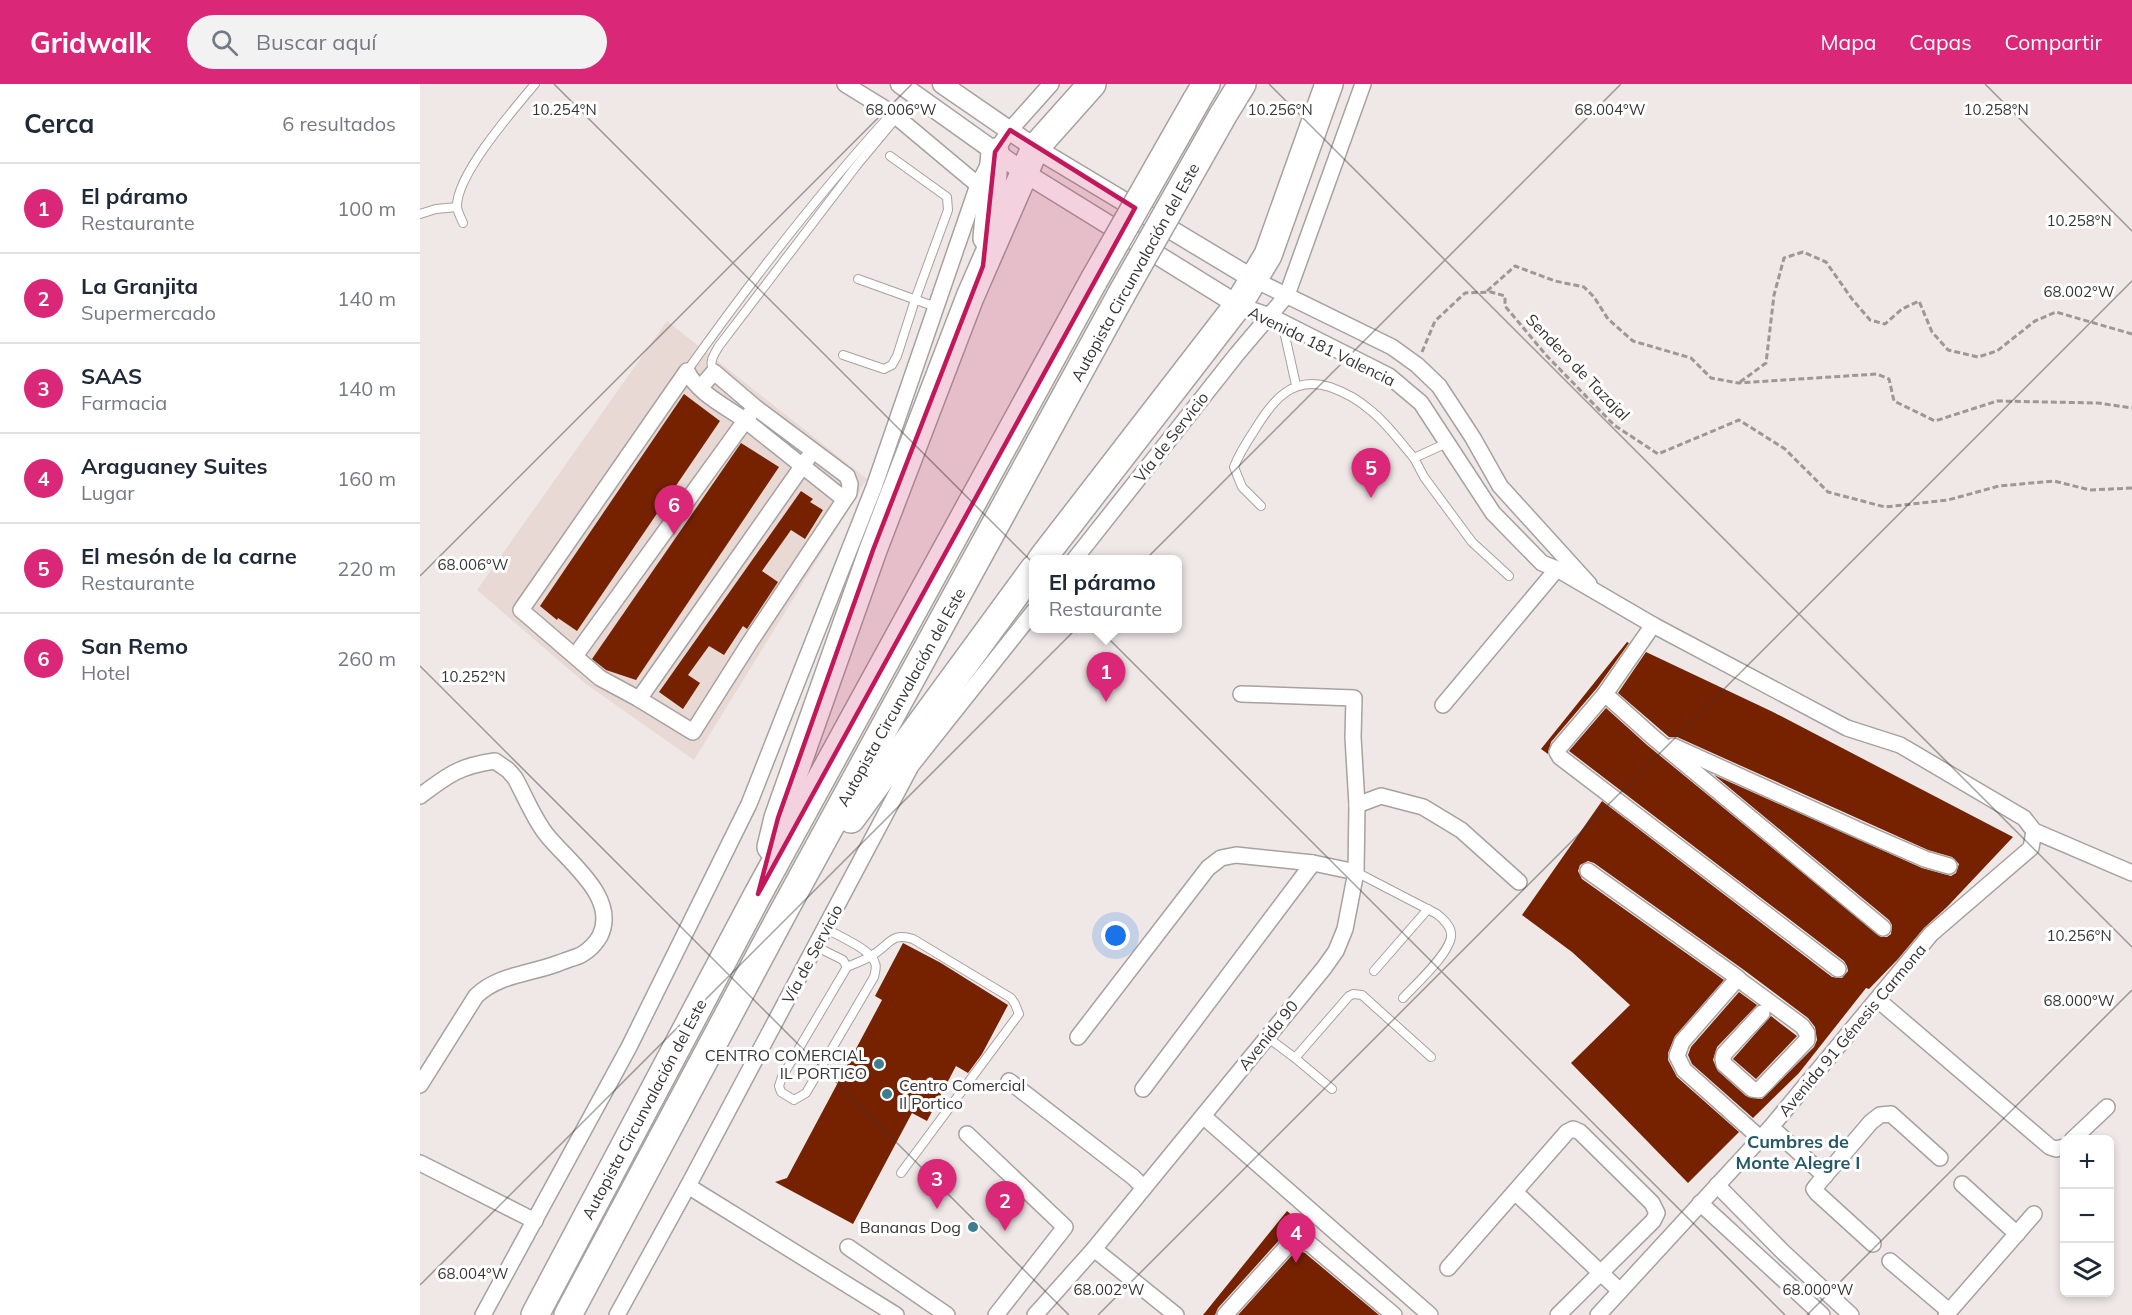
<!DOCTYPE html>
<html lang="es">
<meta charset="utf-8">
<style>
body{margin:0;font-family:Mulish,sans-serif;background:#f2f2f3;color:#1f2937}
.controls{position:absolute;right:18px;bottom:18px;display:grid;overflow:hidden;border-radius:9px;box-shadow:0 3px 9px #0003}
.controls button{width:54px;height:54px;display:grid;place-items:center;padding:0;border:0;border-bottom:2px solid #e0e1e3;background:#fff;color:#1f2937;font:30px sans-serif}
.you{position:absolute;left:696px;top:852px;width:21px;height:21px;margin:-15px;border:4px solid #fff;border-radius:50%;background:#1a73e8;box-shadow:0 0 0 9px #1a73e833}
.badge{display:grid;place-items:center;width:39px;height:39px;border-radius:50%;background:#db2777;color:#fff;font-size:20px;font-weight:700}
.pin{position:absolute;translate:-50% -50px;filter:drop-shadow(0 2px 3px #0008)}
.pin::after{content:'';position:absolute;top:32px;width:21px;height:18px;background:inherit;clip-path:polygon(0 0,100% 0,50% 100%)}
.popup{position:absolute;left:609px;top:471px;width:153px;height:78px;box-sizing:border-box;display:grid;place-content:center;border-radius:9px;background:#fff;filter:drop-shadow(0 2px 4px #0005);font-size:20px;white-space:nowrap;color:#747a83}
.popup b{font-size:22px;color:#1f2937}
.popup::after{content:'';position:absolute;left:50%;top:100%;margin-left:-12px;border:12px solid transparent;border-top-color:#fff}
.list{margin:0;padding:0;list-style:none}
h2{display:flex;justify-content:space-between;align-items:center;height:78px;margin:0;padding:0 24px;font-size:26px}
h2 small{font-size:20px;font-weight:400;color:#747a83}
.list li{display:grid;grid-template-columns:39px 1fr auto;gap:18px;align-items:center;box-sizing:border-box;height:90px;padding:0 24px;border-top:2px solid #e0e1e3}
.list b{display:block;font-size:22px;white-space:nowrap}
.list p{margin:0;font-size:20px;white-space:nowrap;color:#747a83}
.list em{font-size:20px;font-style:normal;color:#747a83}
.icon{flex:none;width:33px;height:33px;fill:none;stroke:currentColor;stroke-width:2;stroke-linecap:round;stroke-linejoin:round}
.map{position:relative;flex:none;width:1712px;height:1231px;overflow:hidden}
header{display:flex;align-items:center;gap:36px;box-sizing:border-box;height:84px;padding:0 30px;background:#db2777;color:#fff}
header strong{font-size:28px}
nav{display:flex;gap:33px;margin-inline-start:auto;font-size:21px}
.search{width:420px;height:54px;background:#f2f2f3;display:flex;align-items:center;gap:15px;box-sizing:border-box;padding:0 21px;border-radius:33px;color:#747a83;font-size:22px}
main{display:flex}
aside{flex:1;background:#fff}
.map>svg:first-child{display:block}
</style>
<header>
<strong>Gridwalk</strong>
<div class="search"><svg class="icon" aria-label="search" viewBox="0 0 24 24"><circle cx="10" cy="10" r="6"/><path d="M15 15l6 6"/></svg>Buscar aquí</div>
<nav><a>Mapa</a><a>Capas</a><a>Compartir</a></nav>
</header>
<main>
<aside>
<h2>Cerca<small>6 resultados</small></h2>
<ul class="list">
<li><span class="badge">1</span><div><b>El páramo</b><p>Restaurante</p></div><em>100 m</em></li>
<li><span class="badge">2</span><div><b>La Granjita</b><p>Supermercado</p></div><em>140 m</em></li>
<li><span class="badge">3</span><div><b>SAAS</b><p>Farmacia</p></div><em>140 m</em></li>
<li><span class="badge">4</span><div><b>Araguaney Suites</b><p>Lugar</p></div><em>160 m</em></li>
<li><span class="badge">5</span><div><b>El mesón de la carne</b><p>Restaurante</p></div><em>220 m</em></li>
<li><span class="badge">6</span><div><b>San Remo</b><p>Hotel</p></div><em>260 m</em></li>
</ul>
</aside>
<div class="map">
<svg width="1712" height="1231" viewBox="0 0 1712 1231">
<rect width="100%" height="100%" fill="#efe8e6"/>
<polygon fill="#e8d9d5" points="247,237 447,395 274,676 166,600 57,506"/>
<g fill="#762200">
<polygon points="264,310 300,337 157,547 138,534 137,536 120,522"/>
<polygon points="321,359 359,383 216,596 186,586 172,575"/>
<polygon points="381,407 393,415 390,418 403,426 385,455 371,446 342,487 358,498 327,545 323,542 304,571 289,562 268,591 280,599 263,625 239,608"/>
<polygon points="1207,558 1209,559 1177,604 1131,658 1128,670 1121,665"/>
<polygon points="1226,568 1353,628 1593,753 1527,823 1504,844 1478,875 1449,905 1446,904 1379,989 1333,1034 1272,980 1268,971 1271,963 1319,908 1337,921 1297,963 1293,976 1298,987 1326,1012 1342,1015 1394,963 1397,956 1395,943 1388,934 1324,886 1174,779 1168,777 1160,781 1158,787 1162,795 1304,896 1255,952 1248,969 1248,976 1257,993 1319,1048 1268,1099 1151,979 1210,921 1152,868 1102,831 1182,717 1412,893 1422,894 1428,887 1427,882 1424,877 1149,667 1186,624 1227,661 1461,853 1467,853 1471,850 1472,841 1469,836 1294,691 1502,784 1531,792 1536,789 1539,780 1532,773 1508,766 1257,653 1249,653 1198,609"/>
<polygon points="483,859 521,879 588,921 562,970 548,989 536,982 507,1037 492,1029 433,1140 355,1098 367,1094 462,916 455,912"/>
<polygon points="1351,932 1377,952 1336,995 1313,975"/>
<polygon points="867,1127 896,1152 878,1148 862,1153 798,1224 795,1231 783,1231"/>
<polygon points="880,1167 885,1169 959,1231 818,1231 874,1169"/>
</g>
<g fill="none" stroke-linecap="round" stroke-linejoin="round">
<g stroke="#a7a1a0" stroke-width="10">
<g id="service">
<polyline points="0,130 16,125 37,123"/>
<path d="M43,139C41,134 37,127 37,122C37,90 94,25 115,0"/>
<polyline points="438,195 516,223"/>
<polyline points="862,238 876,301"/>
<polyline points="423,271 464,285 472,281 477,272 495,216 528,126 527,113 470,72"/>
<path d="M267,287C331,197 398,110 472,29"/>
<path d="M294,288C288,278 294,271 299,262L437,81L477,33"/>
<polyline points="994,374 1004,393 1052,458 1089,492"/>
<path d="M841,422L822,403L814,383C819,370 826,359 834,347C852,317 872,291 910,303C924,308 939,316 950,326C967,339 980,358 994,374L1027,359"/>
<path d="M936,788L1017,830C1023,835 1030,841 1031,849C1034,866 994,902 983,914"/>
<path d="M395,862L423,876L427,883L362,993L359,1002L361,1008L374,1016L386,1009L454,893C455,889 457,883 455,879C451,865 418,852 405,844"/>
<path d="M427,883C436,879 446,876 454,870C470,860 472,848 493,855L591,914L595,920L599,930L481,1089"/>
<polyline points="954,887 1008,825"/>
<polyline points="847,953 875,974 929,912 933,910 942,911 1011,973"/>
<polyline points="875,974 912,1005"/>
</g>
</g>
<g stroke="#a7a1a0" stroke-width="18">
<g id="minor">
<polyline points="425,0 472,29 558,101"/>
<polyline points="833,195 972,263 997,281 1019,302 1053,354 1080,402 1169,500"/>
<polyline points="818,221 850,232 969,292 1001,319 1073,429 1122,479 1137,485 1233,541 1427,644 1480,661 1604,734 1614,747 1712,789"/>
<path d="M280,304L294,288L335,323L427,392L430,400L429,409L330,558L273,648L219,615L180,594L101,526L267,287C277,309 307,323 326,337C359,363 391,389 424,415"/>
<polyline points="654,476 817,270 867,211 943,0"/>
<polyline points="1233,541 1185,610 1234,654 1463,844"/>
<polyline points="155,572 330,330"/>
<polyline points="1185,610 1139,664 1137,668 1140,673 1418,885"/>
<polyline points="219,615 388,374"/>
<polyline points="1023,621 1137,485"/>
<polyline points="1253,662 1443,748 1505,775 1529,782"/>
<path d="M0,712C28,691 39,682 75,677L88,686L95,694C105,712 113,733 126,750C147,777 199,813 180,852C176,859 168,867 161,871C154,874 146,876 139,879C111,890 79,890 56,912L0,1001"/>
<polyline points="937,721 961,712 1003,723 1041,746 1099,798"/>
<polyline points="1168,787 1318,894 1262,958 1257,972 1264,986 1340,1054"/>
<polyline points="1318,895 1382,942 1387,949 1387,956 1344,1001 1339,1006 1332,1005 1304,980 1303,975 1304,970 1342,929"/>
<polyline points="1458,916 1630,1063 1636,1065 1644,1063"/>
<polyline points="658,953 788,784 801,774 816,771 893,779 936,788"/>
<polyline points="589,997 713,1093 724,1104"/>
<polyline points="723,1005 893,779"/>
<polyline points="783,1032 1010,1231"/>
<polyline points="1351,1043 1405,1092"/>
<polyline points="547,1050 645,1143 576,1231"/>
<polyline points="1652,1056 1687,1023"/>
<polyline points="0,1079 115,1137"/>
<polyline points="1542,1100 1597,1150"/>
<polyline points="1297,1101 1363,1168 1431,1231"/>
<polyline points="268,1102 476,1231"/>
<polyline points="1095,1108 1200,1207"/>
<polyline points="1280,1119 1402,1231"/>
<polyline points="1453,1160 1397,1109 1394,1105 1397,1101 1451,1038 1460,1031 1471,1030 1520,1074"/>
<polyline points="428,1163 527,1231"/>
<polyline points="674,1165 756,1231"/>
<polyline points="1470,1177 1529,1227"/>
<polyline points="1028,1184 1147,1048 1153,1045 1160,1048 1232,1119 1237,1129 1233,1137 1138,1231"/>
<polyline points="63,1231 209,963 329,720 454,403 558,101 575,68 590,46 631,0"/>
<polyline points="197,1231 268,1102 491,682 614,527"/>
<polyline points="615,1231 674,1165 904,884 916,867 925,845 936,788 937,721 933,653 934,614 821,610"/>
<polyline points="805,1231 869,1160 880,1157 890,1160 974,1231"/>
<polyline points="1178,1231 1351,1043 1511,850 1611,764 1614,747"/>
<polyline points="1526,1231 1614,1130"/>
</g>
</g>
<g stroke="#a7a1a0" stroke-width="21">
<g id="tertiary">
<polyline points="480,0 605,89 818,221"/>
<polyline points="522,0 615,64 833,195"/>
</g>
</g>
<g stroke="#a7a1a0" stroke-width="30">
<g id="motorway">
<polyline points="776,17 786,0"/>
<polyline points="803,31 822,0"/>
<polyline points="567,154 575,68"/>
<polyline points="621,476 818,221 848,171 909,0"/>
<polyline points="431,735 614,485"/>
<polyline points="351,763 358,734 453,466 550,213 615,64 672,0"/>
<polyline points="115,1231 338,810 674,196"/>
<polyline points="148,1231 366,823 701,211"/>
</g>
</g>
<g stroke="#9c9896" stroke-width="3" stroke-dasharray="6 3" stroke-linecap="butt">
<polyline points="1067,207 1095,182 1135,197 1164,203 1174,213 1188,235 1213,257 1271,274 1291,294 1318,299 1457,290 1469,295 1474,317 1515,337 1577,317 1678,319 1712,324"/>
<polyline points="1002,268 1015,237 1045,209 1071,208 1085,212 1085,222 1126,271 1194,341 1238,370 1319,336 1365,365 1408,408 1465,423 1528,416 1579,402 1634,397 1670,406 1712,404"/>
<polyline points="1320,298 1346,279 1354,211 1364,174 1383,168 1406,178 1432,215 1450,236 1465,240 1482,225 1499,217 1512,248 1528,266 1558,273 1577,267 1615,237 1636,228 1712,250"/>
</g>
<use href="#service" stroke="#fff" stroke-width="8"/>
<use href="#minor" stroke="#fff" stroke-width="15"/>
<use href="#tertiary" stroke="#fff" stroke-width="18"/>
<use href="#motorway" stroke="#fff" stroke-width="27"/>
<g stroke="#a7a1a0" stroke-width="30" stroke-linecap="butt">
<g id="motorway-bridge">
<polyline points="674,196 776,17"/>
<polyline points="701,211 803,31"/>
</g>
</g>
<use href="#motorway-bridge" stroke="#fff" stroke-width="27"/>
</g>
<path fill="#c2185b" fill-opacity="0.2" stroke="#c2185b" stroke-width="4.5" stroke-linejoin="round" d="M590,46L715,124L338,810L358,734L453,466L563,182L575,68Z"/>
<path fill="none" stroke="#373534" stroke-width="1.5" stroke-opacity="0.45" d="M134,0L1365,1231M849,0L1712,863M1565,0L1712,147M0,492L492,0M0,582L649,1231M0,1201L1201,0M678,1231L1712,197M1387,1231L1712,906"/>
<g fill="#3c7d8f" stroke="#fff" stroke-width="2">
<circle cx="459" cy="980" r="6"/>
<circle cx="467" cy="1010" r="6"/>
<circle cx="553" cy="1143" r="6"/>
</g>
<g text-anchor="middle" stroke-width="6" stroke-linejoin="round" paint-order="stroke">
<g font-size="16" fill="#373534" stroke="#fff">
<text transform="translate(715 188) rotate(-61)" y="6">Autopista Circunvalación del Este</text>
<text transform="translate(902 262) rotate(26)" y="6">Avenida 181 Valencia</text>
<text transform="translate(1158 283) rotate(46)" y="6">Sendero de Tazajal</text>
<text transform="translate(751 353) rotate(-52)" y="6">Vía de Servicio</text>
<text transform="translate(481 613) rotate(-61)" y="6">Autopista Circunvalación del Este</text>
<text transform="translate(392 870) rotate(-62)" y="6">Vía de Servicio</text>
<text transform="translate(1432 946) rotate(-50)" y="6">Avenida 91 Génesis Carmona</text>
<text transform="translate(848 951) rotate(-51)" y="6">Avenida 90</text>
<text transform="translate(224 1025) rotate(-62)" y="6">Autopista Circunvalación del Este</text>
</g>
<g font-size="16" fill="#373534" stroke="#fff" text-anchor="end">
<text x="447" y="977">CENTRO COMERCIAL<tspan x="447" dy="18">IL PORTICO</tspan></text>
<text x="479" y="1007" text-anchor="start">Centro Comercial<tspan x="479" dy="18">Il Portico</tspan></text>
<text x="541" y="1149">Bananas Dog</text>
</g>
<g font-size="18" font-weight="bold" fill="#255968" stroke="#fff">
<text x="1378" y="1064">Cumbres de<tspan x="1378" dy="21">Monte Alegre I</tspan></text>
</g>
</g>
<g font-size="15" text-anchor="middle" fill="#373534" stroke="#fff" stroke-width="6" stroke-linejoin="round" paint-order="stroke">
<text x="144" y="31">10.254°N</text>
<text x="481" y="31">68.006°W</text>
<text x="860" y="31">10.256°N</text>
<text x="1190" y="31">68.004°W</text>
<text x="1576" y="31">10.258°N</text>
<text x="1659" y="142">10.258°N</text>
<text x="1659" y="213">68.002°W</text>
<text x="53" y="486">68.006°W</text>
<text x="53" y="598">10.252°N</text>
<text x="1659" y="857">10.256°N</text>
<text x="1659" y="922">68.000°W</text>
<text x="53" y="1195">68.004°W</text>
<text x="689" y="1211">68.002°W</text>
<text x="1398" y="1211">68.000°W</text>
</g>
</svg>
<div class="controls">
<button>+</button>
<button>−</button>
<button><svg class="icon" aria-label="layers" viewBox="0 0 24 24"><path d="M12 4l9 5-9 5-9-5zM3 14l9 5 9-5"/></svg></button>
</div>
<div class="you"></div>
<div class="pin badge" style="left:686px;top:618px">1</div>
<div class="popup"><b>El páramo</b>Restaurante</div>
<div class="pin badge" style="left:585px;top:1147px">2</div>
<div class="pin badge" style="left:517px;top:1125px">3</div>
<div class="pin badge" style="left:876px;top:1179px">4</div>
<div class="pin badge" style="left:951px;top:414px">5</div>
<div class="pin badge" style="left:254px;top:451px">6</div>
</div>
</main>
